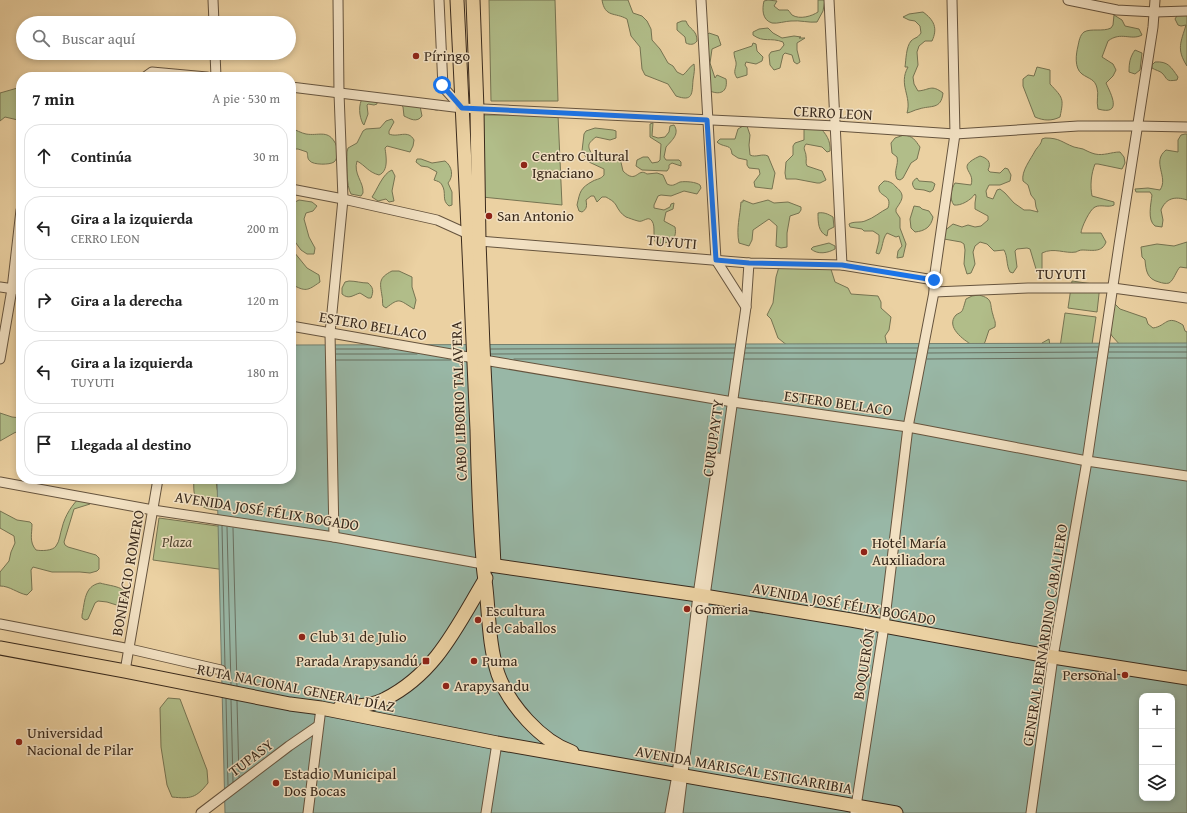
<!DOCTYPE html>
<html lang="es">
<meta charset="utf-8">
<style>
body{margin:0;font-family:"Gentium Book Plus",serif;background:#f6f6f6;color:#222}
.controls{position:absolute;right:12px;bottom:12px;display:grid;overflow:hidden;border-radius:8px;box-shadow:0 2px 6px #0003}
.controls button{width:36px;height:36px;display:grid;place-items:center;padding:0;border:0;border-bottom:1px solid #e0e0e0;background:#fff;color:#222;font:20px sans-serif}
.stop{position:absolute;width:12px;height:12px;margin:-9px;border:3px solid #1a73e8;border-radius:50%;background:#fff}
.stop.end{background:#1a73e8;border-color:#fff;box-shadow:0 1px 4px #0008}
.list{margin:0;padding:0;list-style:none}
h2{display:flex;justify-content:space-between;align-items:center;height:52px;margin:0;padding:0 16px;font-size:17px}
h2 small{font-size:13px;font-weight:400;color:#767676}
.list li{display:grid;grid-template-columns:26px 1fr auto;gap:12px;align-items:center;box-sizing:border-box;height:64px;margin:0 8px 8px;padding:0 8px;border:1px solid #e0e0e0;border-radius:16px}
.list b{display:block;font-size:15px;white-space:nowrap}
.list p{margin:0;font-size:13px;white-space:nowrap;color:#767676}
.list em{font-size:13px;font-style:normal;color:#767676}
.icon{flex:none;width:22px;height:22px;fill:none;stroke:currentColor;stroke-width:2;stroke-linecap:round;stroke-linejoin:round}
.map{position:relative;flex:none;width:1187px;height:813px;overflow:hidden}
.search{position:absolute;background:#fff;box-shadow:0 2px 6px #0003;left:16px;top:16px;width:280px;height:44px;display:flex;align-items:center;gap:10px;box-sizing:border-box;padding:0 14px;border-radius:22px;color:#767676;font-size:15px}
.panel{position:absolute;background:#fff;box-shadow:0 2px 6px #0003;left:16px;top:72px;width:280px;height:412px;border-radius:16px}
.map>svg:first-child{display:block}
</style>
<div class="map">
<svg width="1187" height="813" viewBox="0 0 1187 813">
<rect width="100%" height="100%" fill="#ebd1a2"/>
<filter id="stains"><feTurbulence type="fractalNoise" baseFrequency=".005" numOctaves="4"/><feColorMatrix values="0 0 0 0 .2 0 0 0 0 .09 0 0 0 0 .02 0 0 0 .5 -.17"/></filter>
<radialGradient id="worn" r=".72"><stop offset=".6" stop-color="#630" stop-opacity="0"/><stop offset="1" stop-color="#630" stop-opacity=".3"/></radialGradient>
<g fill="#b1bd89" stroke="#767452">
<polygon points="489,0 555,0 558,101 491,101"/>
<path d="M602,0H628L633,13L642,16L647,21L651,29L652,40L660,49L668,63L673,66L677,72L683,75C687,72 690,66 694,64C695,69 694,74 693,80C692,94 693,102 676,96L668,84L645,75L642,69L640,47L631,36L627,19C615,12 605,18 602,0Z"/>
<path d="M768,0L777,1L774,6L779,10H788C790,12 791,14 792,15C800,20 812,16 818,12V0H825L823,11L817,22C809,23 800,20 791,21C786,21 777,24 772,23C762,20 762,9 764,1Z"/>
<path d="M1187,10V66C1176,49 1181,42 1186,25L1181,26L1178,25L1175,19L1178,14Z"/>
<path d="M923,12C934,20 938,28 932,41H925L919,46L917,52L918,65L913,77L914,84L918,91C930,90 931,84 943,93C941,110 931,105 919,109C914,110 912,112 907,113C912,96 898,85 908,67H905C906,60 906,47 911,41C915,37 917,39 921,33L920,26L915,21L909,20L903,17L909,14Z"/>
<path d="M1114,15L1122,20L1125,26L1139,29L1142,35C1131,41 1121,31 1108,41L1102,57L1113,64L1116,70L1113,76L1106,83C1111,94 1123,116 1098,109C1096,101 1099,94 1097,88C1095,79 1089,79 1082,74C1074,68 1076,54 1078,46C1079,41 1080,35 1084,32C1091,28 1103,32 1111,28L1113,25Z"/>
<path d="M682,21H686C689,30 697,29 697,41C694,45 690,45 686,43L685,37L677,30V23Z"/>
<path d="M768,28L773,33L782,38L794,36L801,37L799,38H805L797,43V50L800,62L797,64L794,62L792,55L785,53L783,55L780,68L774,70L770,65L769,55L771,52L780,50L784,45L783,42C770,37 764,43 753,35V32L759,29Z"/>
<path d="M709,33L718,36L721,45L712,49L710,63L715,78L717,75L726,79C728,90 722,96 710,91L707,35Z"/>
<path d="M753,43L756,44L757,51L763,57L762,61L756,64L746,62L745,65L747,68V75L737,78C732,71 737,68 736,62C735,58 734,56 734,52L752,46Z"/>
<path d="M1135,50L1142,53L1140,70L1135,74L1129,72C1129,63 1130,57 1135,50Z"/>
<path d="M1155,62C1168,61 1171,67 1178,77L1177,80C1165,82 1168,79 1162,73C1160,71 1155,70 1152,68V65Z"/>
<path d="M1037,67L1050,70V84C1063,98 1064,98 1060,117C1052,121 1044,121 1035,117L1023,86V79L1028,75L1034,76Z"/>
<polygon points="21,87 21,133 19,132 18,120 5,117 0,121 0,93"/>
<path d="M363,97L377,102V104L374,105L368,104L367,105L368,114L364,125L363,124C359,116 358,105 363,97Z"/>
<path d="M401,104L438,108V110H436L420,106L422,116C417,123 410,119 404,116L403,107Z"/>
<polygon points="480,115 558,115 562,205 482,197"/>
<path d="M392,119L394,122L389,131V134C398,138 408,129 414,140L413,146L410,152L387,146L385,148C386,156 389,171 379,175C368,172 366,166 357,161C353,174 364,182 363,193L361,196L351,194C346,186 347,162 347,152L348,148L357,143L363,131L366,129L380,128L386,121Z"/>
<path d="M653,123L652,136L658,138L665,137L669,132L670,126L674,125C680,134 672,140 666,147L664,157L666,160H679L681,162V166L672,163L669,165V168L667,171L642,170L636,166L637,160L643,157H648L652,163L658,162L660,160L661,144L650,137V124Z"/>
<path d="M743,126H747L750,135L749,145L750,155C756,158 762,153 768,156L775,173L772,189L755,187L754,182L760,174L759,169L749,168L747,165V160L738,158L732,154C731,144 726,148 718,143L717,142L720,139H735L738,129Z"/>
<path d="M818,126C826,133 831,141 830,151L827,152L822,147L806,144C802,149 806,151 806,156C807,160 805,162 807,166L822,171L826,180L820,183H817L796,179H786L785,173L786,162L793,155V146L795,143L804,140V130L806,127Z"/>
<path d="M291,128C296,130 301,133 306,134C318,136 327,130 334,141C338,146 339,158 334,162C330,165 313,165 310,161C307,159 308,155 307,152L298,149H291Z"/>
<path d="M595,128L613,130L616,131V138L610,140L596,137C587,144 587,146 593,156C598,157 603,159 607,155L620,158L623,171C637,185 637,167 647,174L657,173L663,175L667,184C673,187 675,184 680,182C686,181 696,182 700,185L701,188L697,194L684,191L671,196L661,195L658,196L654,205V208L664,210L670,207L671,204L674,203L673,209L666,212L664,221L675,227C678,241 667,244 656,243C652,237 656,227 652,221C648,215 643,223 638,221C634,220 629,218 626,217C621,214 618,209 616,205C614,201 609,199 606,197H602L597,202L594,196H591L586,200C587,206 587,209 582,212L579,211L577,205C580,192 580,188 593,181C597,179 601,179 604,175V169L589,162L582,151L584,134L586,131Z"/>
<path d="M1185,134H1187V200C1175,196 1166,198 1161,210L1163,220L1162,227L1155,226C1147,220 1151,204 1152,195L1150,192H1136L1135,189L1148,188L1160,190C1169,177 1151,162 1166,150L1178,152V140L1181,135Z"/>
<path d="M904,135C913,136 915,140 920,147L917,159L911,163L903,178L900,180L897,179C893,171 899,165 897,157L892,153L891,143L895,138Z"/>
<path d="M1045,138C1060,138 1061,142 1074,147C1077,148 1080,148 1083,149C1087,151 1091,153 1095,154C1104,156 1111,152 1120,152L1124,157L1125,163L1122,169L1098,164H1095C1091,174 1090,186 1092,196L1114,202V205C1108,208 1101,204 1095,207C1090,209 1081,228 1081,233H1101L1106,242C1102,253 1092,250 1082,250C1080,250 1078,251 1076,252C1065,254 1054,247 1042,253V269L1039,270L1036,269L1030,249L1027,248L1017,249L1015,251L1017,267L1013,273L1010,272C1006,265 1008,257 1004,250L994,251L987,244L980,242L975,246L973,252L975,264L971,273L967,274L964,264L965,250L964,244L961,242L944,239L943,232L953,224L962,227L968,225L975,227L981,226L988,220V216L975,209V203L976,196L975,194C971,200 961,206 954,205C949,199 951,189 955,183L971,185C976,170 954,168 980,156C987,158 992,162 988,170L990,172L1000,173L1005,168L1008,169L1011,175L1010,181L1000,185H989L986,191L987,197L993,199L997,190L1000,189L1005,193L1014,203L1024,210H1030L1038,212L1036,207L1035,200L1031,195L1028,185L1023,181C1021,171 1031,159 1035,151C1038,146 1041,145 1042,139Z"/>
<path d="M417,159H421L432,163L445,161C452,166 454,176 448,183L452,192V205L449,206C441,200 447,193 442,185C441,182 437,181 434,180L437,172L428,167L421,166L416,162Z"/>
<path d="M392,170L395,176L392,191L394,201L389,202L386,199L378,201L372,197C377,190 383,173 392,170Z"/>
<path d="M917,178L919,181L932,182L935,184L933,190L930,192L924,190L915,189C911,184 912,181 917,178Z"/>
<path d="M884,181C889,181 893,183 896,187C906,195 902,200 896,209V212L900,218V228L906,244L903,257L897,258L898,251L902,246L899,236L896,237L887,233C882,239 883,248 879,254L876,253L879,241V235L873,231H864L862,229L850,227L849,224C854,221 860,223 865,221C874,218 880,212 888,208C893,193 877,198 879,186Z"/>
<polygon points="299,200 312,202 317,206 313,211 306,213 304,219 309,237 315,248 314,254 307,254 301,250 293,239 293,203"/>
<path d="M743,200L753,204L768,200L774,203L788,202L801,207V210L799,213L790,216L787,233V247L781,248L776,246L777,226L769,219L753,230L752,240L749,246L739,243C736,229 740,216 741,202H743Z"/>
<path d="M914,206L920,207L922,209L929,211L933,217C931,227 925,231 915,232L911,228L910,219Z"/>
<path d="M818,213C824,212 828,214 833,217L834,227L828,230L827,236C818,232 818,222 818,213Z"/>
<path d="M1187,242V268L1180,267C1176,271 1174,280 1169,283C1166,284 1162,283 1159,282C1147,279 1146,271 1145,260L1142,257L1141,247L1157,244L1174,246Z"/>
<path d="M829,243L835,246V249C828,253 818,255 811,249L813,247Z"/>
<path d="M291,251L294,252L307,268L319,275L320,282C307,291 306,292 291,284Z"/>
<polygon points="781,260 829,263 835,282 848,288 851,294 878,296 881,302 881,308 891,317 889,330 885,336 888,349 788,346 778,338 771,319 767,315 773,303 776,277"/>
<path d="M392,271H399L412,277V287L416,300L414,309C399,300 400,297 386,308L383,306C382,302 383,300 382,296C380,283 378,278 392,271Z"/>
<path d="M349,281C356,281 361,283 368,283C373,287 374,291 371,298H368L360,293C353,295 349,300 342,294V288L345,282Z"/>
<polygon points="1072,281 1100,285 1097,312 1068,308"/>
<path d="M979,295C994,299 989,303 993,315C994,320 996,321 995,327L989,330L985,342L978,354L989,363L1002,365L1014,362L1035,361L1039,356L1042,343L1049,339L1050,346L1055,350L1068,366L1080,368L1083,379L1082,395L1070,402L1051,399L1046,396L1042,390L1035,391C1033,398 1034,403 1029,409L1025,404V398L1020,395L989,402L986,414L979,425L967,421L965,408L957,398L955,392L949,389L942,379L943,372C947,370 950,367 955,366C957,366 959,367 961,366C970,364 973,353 972,345C964,340 945,327 956,315C957,314 962,312 962,311C963,310 965,302 966,299L972,296Z"/>
<path d="M1115,304L1120,309L1146,318L1148,324L1153,328C1167,326 1166,314 1183,325L1185,331L1187,332V366L1121,346L1112,336L1106,325L1109,306Z"/>
<polygon points="1065,313 1096,317 1090,358 1059,354"/>
<polygon points="0,413 12,417 21,418 21,430 14,433 0,441"/>
<path d="M194,479H217C214,489 222,501 227,511C201,510 192,506 194,479Z"/>
<path d="M81,496L92,501L90,504L74,509L64,542L65,545L68,547L96,555L99,558V569L97,571L90,573L80,572H52L33,567L31,570L32,590L27,595C17,593 10,586 0,586V572L9,561L11,552L15,543L14,536L0,528V511L17,520L30,522L32,524C32,534 29,542 36,550C41,551 53,551 56,546C60,541 60,533 62,528C65,515 72,505 81,496Z"/>
<polygon points="159,518 239,529 233,571 153,560"/>
<path d="M100,583C113,587 135,586 123,607L107,602L98,601L95,603L88,619L85,620L82,618V615C85,602 84,586 100,583Z"/>
<path d="M168,698L180,699L207,770L208,783C196,798 191,799 172,797L167,785L161,747L160,708Z"/>
</g>
<path fill="#98b7a6" stroke="#727f6f" fill-rule="evenodd" d="M1187,343V813H225L217,479H291V345ZM1142,696H1172V798H1142Z"/>
<g fill="none" stroke-linecap="round" stroke-linejoin="round">
<g stroke="#697061" stroke-width="1">
<polyline points="1109,347 1187,347"/>
<polyline points="746,348 918,348"/>
<polyline points="929,348 1098,347"/>
<polyline points="336,349 389,349"/>
<polyline points="491,349 735,348"/>
<polyline points="1109,352 1187,352"/>
<polyline points="745,353 917,353"/>
<polyline points="928,353 1098,352"/>
<polyline points="336,354 417,354"/>
<polyline points="491,354 734,353"/>
<polyline points="1108,358 1187,358"/>
<polyline points="514,359 733,359"/>
<polyline points="744,359 916,359"/>
<polyline points="927,359 1097,358"/>
<polyline points="336,360 451,360"/>
<polyline points="222,526 225,667"/>
<polyline points="227,527 231,685"/>
<polyline points="233,528 237,686"/>
<polyline points="226,699 228,785"/>
<polyline points="231,700 233,782"/>
<polyline points="237,701 239,777"/>
</g>
<g stroke="#66543e" stroke-width="11">
<g id="minor">
<polyline points="213,0 214,23"/>
<polyline points="439,0 443,87 462,108"/>
<polyline points="701,0 716,260 746,307"/>
<polyline points="829,0 842,265"/>
<polyline points="1068,0 1117,10 1155,12 1187,11"/>
<polyline points="215,53 216,77"/>
<polyline points="145,77 152,72 207,77"/>
<polyline points="291,87 462,108 836,126 955,134 1078,126 1137,126 1187,127"/>
<polyline points="291,189 343,199 437,220 468,234"/>
<polyline points="479,241 749,263 842,265 934,280"/>
<polyline points="0,287 21,290"/>
<polyline points="934,292 1028,288 1113,288 1187,298"/>
<polyline points="291,326 474,358"/>
<polyline points="0,359 12,289 21,210"/>
<polyline points="484,360 733,402 908,427 1087,461 1187,476"/>
<polyline points="0,482 153,510 334,537 483,564"/>
<polyline points="334,537 330,333 343,199 339,93 338,0"/>
<polyline points="0,624 130,649 221,670"/>
<polyline points="125,671 158,479"/>
<polyline points="201,813 289,746 318,726"/>
<polyline points="308,813 321,708"/>
<polyline points="486,813 497,743"/>
<polyline points="670,813 677,775 698,595 718,458"/>
<polyline points="678,813 705,596 746,307 749,263"/>
<polyline points="855,813 884,626 908,427 934,292 934,280 955,134 952,0"/>
<polyline points="1031,813 1053,657 1087,461 1119,245 1153,27 1155,0"/>
</g>
</g>
<g stroke="#3a2a1c" stroke-width="15">
<g id="highway">
<path d="M457,0C464,143 471,287 477,430C478,474 479,517 483,560C483,570 485,579 486,588C489,616 489,646 498,674C509,705 541,741 572,752"/>
<polyline points="473,0 477,109 479,241 483,347 494,565"/>
<polyline points="483,564 698,595 851,620 1053,657 1187,678"/>
<polyline points="0,648 125,671 290,704 321,708 497,743 896,813"/>
<path d="M340,707C355,706 372,706 385,699C437,673 458,624 486,578"/>
</g>
</g>
<use href="#minor" stroke="#f2e1c3" stroke-width="9"/>
<use href="#highway" stroke="#ebd1a2" stroke-width="13"/>
</g>
<g fill="none" stroke-linecap="round" stroke-linejoin="round">
<polyline stroke="#1a73e8" stroke-width="5" points="442,85 462,108 707,120 716,260 749,263 842,265 934,280"/>
</g>
<g fill="#8f2418" stroke="#f2e1c3" stroke-width="1.5">
<circle cx="416" cy="56" r="4"/>
<circle cx="524" cy="165" r="4"/>
<circle cx="489" cy="216" r="4"/>
<circle cx="864" cy="552" r="4"/>
<circle cx="687" cy="609" r="4"/>
<circle cx="478" cy="620" r="4"/>
<circle cx="302" cy="637" r="4"/>
<rect x="422" y="657" width="8" height="8" rx="2"/>
<circle cx="474" cy="661" r="4"/>
<circle cx="1125" cy="675" r="4"/>
<circle cx="446" cy="686" r="4"/>
<circle cx="19" cy="742" r="4"/>
<circle cx="276" cy="783" r="4"/>
</g>
<g text-anchor="middle" stroke-width="3" stroke-linejoin="round" paint-order="stroke">
<g font-size="15" fill="#3a2a1c" stroke="#f2e1c3" text-anchor="start">
<text x="424" y="61">Píringo</text>
<text x="532" y="161">Centro Cultural<tspan x="532" dy="17">Ignaciano</tspan></text>
<text x="497" y="221">San Antonio</text>
<text x="872" y="548">Hotel María<tspan x="872" dy="17">Auxiliadora</tspan></text>
<text x="695" y="614">Gomeria</text>
<text x="486" y="616">Escultura<tspan x="486" dy="17">de Caballos</tspan></text>
<text x="310" y="642">Club 31 de Julio</text>
<text x="418" y="666" text-anchor="end">Parada Arapysandú</text>
<text x="482" y="666">Puma</text>
<text x="1117" y="680" text-anchor="end">Personal</text>
<text x="454" y="691">Arapysandu</text>
<text x="27" y="738">Universidad<tspan x="27" dy="17">Nacional de Pilar</tspan></text>
<text x="284" y="779">Estadio Municipal<tspan x="284" dy="17">Dos Bocas</tspan></text>
</g>
<g font-size="15" fill="#3a2a1c" stroke="#f2e1c3">
<text transform="translate(833 113) rotate(3)" y="5">CERRO LEON</text>
<text transform="translate(672 242) rotate(5)" y="5">TUYUTI</text>
<text x="1061" y="279">TUYUTI</text>
<text transform="translate(373 326) rotate(10)" y="5">ESTERO BELLACO</text>
<text transform="translate(459 401) rotate(-92)" y="5">CABO LIBORIO TALAVERA</text>
<text transform="translate(838 403) rotate(8)" y="5">ESTERO BELLACO</text>
<text transform="translate(713 438) rotate(-82)" y="5">CURUPAYTY</text>
<text transform="translate(267 511) rotate(9)" y="5">AVENIDA JOSÉ FÉLIX BOGADO</text>
<text transform="translate(128 573) rotate(-80)" y="5">BONIFACIO ROMERO</text>
<text transform="translate(844 604) rotate(10)" y="5">AVENIDA JOSÉ FÉLIX BOGADO</text>
<text transform="translate(1045 635) rotate(-81)" y="5">GENERAL BERNARDINO CABALLERO</text>
<text transform="translate(864 664) rotate(-81)" y="5">BOQUERÓN</text>
<text transform="translate(296 688) rotate(11)" y="5">RUTA NACIONAL GENERAL DÍAZ</text>
<text transform="translate(251 758) rotate(-37)" y="5">TUPASY</text>
<text transform="translate(744 770) rotate(10)" y="5">AVENIDA MARISCAL ESTIGARRIBIA</text>
</g>
<g font-size="15" font-style="italic" fill="#524732" stroke="#f2e1c3">
<text x="177" y="547">Plaza</text>
</g>
</g>
<rect width="100%" height="100%" filter="url(#stains)"/>
<rect width="100%" height="100%" fill="url(#worn)"/>
</svg>
<div class="controls">
<button>+</button>
<button>−</button>
<button><svg class="icon" aria-label="layers" viewBox="0 0 24 24"><path d="M12 4l9 5-9 5-9-5zM3 14l9 5 9-5"/></svg></button>
</div>
<div class="stop" style="left:442px;top:85px"></div>
<div class="stop end" style="left:934px;top:280px"></div>
<div class="search"><svg class="icon" aria-label="search" viewBox="0 0 24 24"><circle cx="10" cy="10" r="6"/><path d="M15 15l6 6"/></svg>Buscar aquí</div>
<section class="panel">
<h2>7 min<small>A pie · 530 m</small></h2>
<ul class="list">
<li><svg class="icon" aria-label="ahead" viewBox="0 0 24 24"><path d="M12 20V5M6 11l6-6 6 6"/></svg><div><b>Continúa</b></div><em>30 m</em></li>
<li><svg class="icon" aria-label="left" viewBox="0 0 24 24"><path d="M17 20v-9H6M10 6l-5 5 5 5"/></svg><div><b>Gira a la izquierda</b><p>CERRO LEON</p></div><em>200 m</em></li>
<li><svg class="icon" aria-label="right" viewBox="0 0 24 24"><path d="M7 20v-9h11M14 6l5 5-5 5"/></svg><div><b>Gira a la derecha</b></div><em>120 m</em></li>
<li><svg class="icon" aria-label="left" viewBox="0 0 24 24"><path d="M17 20v-9H6M10 6l-5 5 5 5"/></svg><div><b>Gira a la izquierda</b><p>TUYUTI</p></div><em>180 m</em></li>
<li><svg class="icon" aria-label="arrive" viewBox="0 0 24 24"><path d="M6 21V4h12l-3 4 3 4H6"/></svg><div><b>Llegada al destino</b></div></li>
</ul>
</section>
</div>
